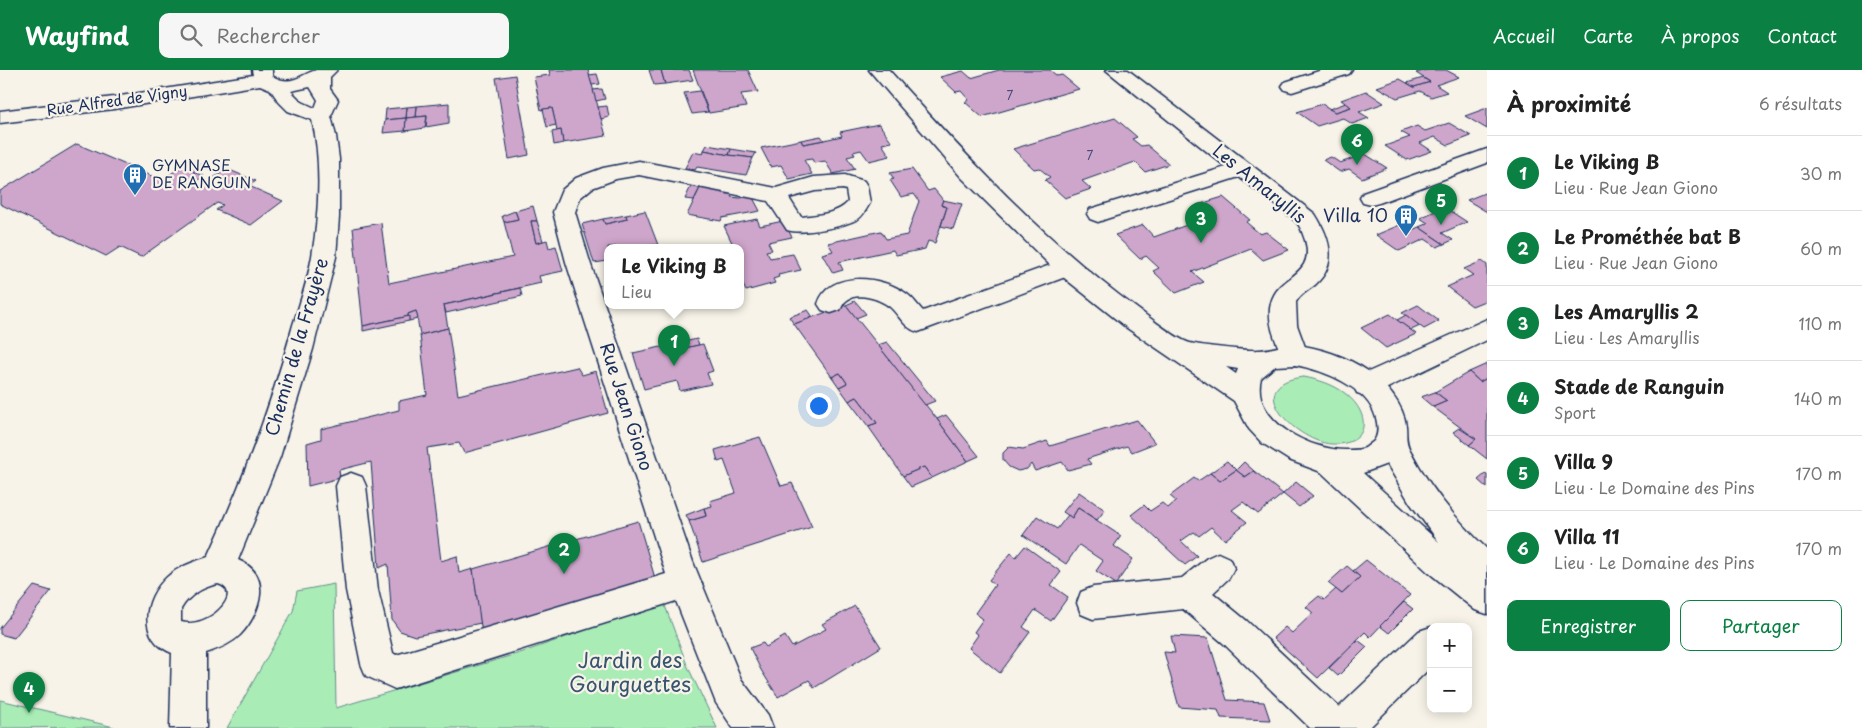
<!DOCTYPE html>
<html lang="fr">
<meta charset="utf-8">
<style>
body{margin:0;font-family:"Playpen Sans",sans-serif;background:#f6f6f6;color:#222}
.controls{position:absolute;right:15px;bottom:15px;display:grid;overflow:hidden;border-radius:10px;box-shadow:0 2px 12px #0003}
.controls button{width:45px;height:45px;display:grid;place-items:center;padding:0;border:0;border-bottom:1px solid #e0e0e0;background:#fff;color:#222;font:25px sans-serif}
.you{position:absolute;left:818px;top:335px;width:18px;height:18px;margin:-12px;border:4px solid #fff;border-radius:50%;background:#1a73e8;box-shadow:0 0 0 8px #1a73e833}
.badge{display:grid;place-items:center;width:32px;height:32px;border-radius:50%;background:#0b8043;color:#fff;font-size:16px;font-weight:700}
.pin{position:absolute;translate:-50% -41px;filter:drop-shadow(0 1px 2px #0008)}
.pin::after{content:'';position:absolute;top:26px;width:18px;height:15px;background:inherit;clip-path:polygon(0 0,100% 0,50% 100%)}
.popup{position:absolute;left:604px;top:174px;width:140px;height:65px;box-sizing:border-box;display:grid;place-content:center;border-radius:10px;background:#fff;filter:drop-shadow(0 1px 4px #0005);font-size:16px;white-space:nowrap;color:#767676}
.popup b{font-size:19px;color:#222}
.popup::after{content:'';position:absolute;left:50%;top:100%;margin-left:-10px;border:10px solid transparent;border-top-color:#fff}
.list{margin:0;padding:0;list-style:none}
h2{display:flex;justify-content:space-between;align-items:center;height:65px;margin:0;padding:0 20px;font-size:21px}
h2 small{font-size:16px;font-weight:400;color:#767676}
.list li{display:grid;grid-template-columns:32px 1fr auto;gap:15px;align-items:center;box-sizing:border-box;height:75px;padding:0 20px;border-top:1px solid #e0e0e0}
.list b{display:block;font-size:19px;white-space:nowrap}
.list p{margin:0;font-size:16px;white-space:nowrap;color:#767676}
.list em{font-size:16px;font-style:normal;color:#767676}
.actions{display:flex;gap:10px;padding:15px 20px}
.actions a{flex:1;padding:11px 0;border:1px solid #0b8043;border-radius:10px;text-align:center;font-size:18px;color:#0b8043}
.actions .main{background:#0b8043;color:#fff}
.icon{flex:none;width:28px;height:28px;fill:none;stroke:currentColor;stroke-width:2;stroke-linecap:round;stroke-linejoin:round}
.map{position:relative;flex:none;width:1487px;height:658px;overflow:hidden}
header{display:flex;align-items:center;gap:30px;box-sizing:border-box;height:70px;padding:0 25px;background:#0b8043;color:#fff}
header strong{font-size:24px}
nav{display:flex;gap:28px;margin-inline-start:auto;font-size:18px}
.search{width:350px;height:45px;background:#f6f6f6;display:flex;align-items:center;gap:12px;box-sizing:border-box;padding:0 18px;border-radius:10px;color:#767676;font-size:19px}
main{display:flex}
aside{flex:1;background:#fff}
.map>svg:first-child{display:block}
</style>
<header>
<strong>Wayfind</strong>
<div class="search"><svg class="icon" aria-label="search" viewBox="0 0 24 24"><circle cx="10" cy="10" r="6"/><path d="M15 15l6 6"/></svg>Rechercher</div>
<nav><a>Accueil</a><a>Carte</a><a>À propos</a><a>Contact</a></nav>
</header>
<main>
<div class="map">
<svg width="1487" height="658" viewBox="0 0 1487 658">
<rect width="100%" height="100%" fill="#f7f3e8"/>
<filter id="ink" filterUnits="userSpaceOnUse"><feTurbulence type="fractalNoise" baseFrequency=".02" numOctaves="2"/><feDisplacementMap in="SourceGraphic" scale="10" xChannelSelector="R" yChannelSelector="G"/><feConvolveMatrix kernelMatrix="1 2 1 2 8 2 1 2 1" color-interpolation-filters="sRGB"/></filter>
<g filter="url(#ink)">
<g fill="#aaecb6" stroke="#628e8a">
<path d="M1304,307C1319,310 1333,314 1346,324C1372,345 1370,376 1331,374C1294,371 1240,313 1304,307Z"/>
<polygon points="334,514 336,638 523,582 664,533 687,595 717,658 227,658 293,541 297,521"/>
<polygon points="0,630 114,657 0,658"/>
</g>
<g fill="#cfa6cb" stroke="#1b2f5e">
<polygon points="549,0 588,0 606,66 563,73 561,60 557,61 552,38 541,40 534,7 550,5"/>
<polygon points="649,0 661,0 665,14 654,15"/>
<polygon points="661,0 689,0 693,10 665,14"/>
<polygon points="693,0 748,0 758,22 741,24 746,37 709,43"/>
<polygon points="999,0 1050,0 1057,6 1062,5 1079,19 982,47 965,32 969,30 961,21 956,22 940,7 963,1 971,8"/>
<polygon points="1427,0 1446,0 1459,7 1436,15 1447,22 1431,27 1420,21 1397,28 1377,17 1400,9 1414,17 1430,12 1416,3"/>
<polygon points="597,4 600,14 592,15 589,5"/>
<polygon points="515,5 529,85 509,89 496,8"/>
<polygon points="1423,8 1430,12 1414,17 1407,13"/>
<polygon points="602,19 605,29 596,31 593,20"/>
<polygon points="700,21 708,42 692,44 684,23"/>
<polygon points="1366,21 1384,33 1359,42 1369,48 1352,54 1343,48 1317,56 1297,42 1322,34 1335,42 1351,37 1341,30"/>
<polygon points="449,33 449,53 426,57 427,46 416,47 417,36"/>
<polygon points="1346,33 1351,37 1335,42 1329,39"/>
<polygon points="417,36 416,47 406,48 407,37"/>
<polygon points="607,36 609,47 601,49 598,37"/>
<polygon points="407,37 406,48 385,50 386,39"/>
<polygon points="552,38 556,55 547,57 543,39"/>
<polygon points="1487,38 1487,59 1465,46"/>
<polygon points="427,46 425,58 405,61 406,48"/>
<polygon points="406,48 405,61 383,63 385,50"/>
<polygon points="1115,48 1137,67 1132,69 1141,76 1147,75 1169,94 1145,102 1135,92 1082,111 1091,119 1065,128 1045,110 1050,107 1039,98 1034,99 1013,79"/>
<polygon points="1449,53 1471,66 1448,75 1435,67 1420,73 1432,81 1407,90 1385,76 1410,67 1401,62 1417,56 1425,61"/>
<polygon points="879,54 892,72 882,74 890,86 869,91 861,80 853,82 855,85 847,87 855,99 833,104 825,91 814,93 812,89 804,90 812,104 789,109 781,95 771,97 761,78 801,70 803,74 824,70 842,66 840,62"/>
<polygon points="561,60 563,73 554,75 552,62"/>
<polygon points="821,66 824,70 803,74 801,70"/>
<polygon points="77,74 161,110 191,91 203,95 193,102 204,106 195,112 203,115 227,99 256,111 249,116 283,131 251,155 216,140 223,135 217,133 141,187 120,177 106,186 0,134 0,121"/>
<polygon points="707,75 731,79 729,85 704,80"/>
<polygon points="731,79 756,83 753,88 729,85"/>
<polygon points="704,80 729,85 753,88 746,105 697,97 695,100 685,98 693,82 703,84"/>
<polygon points="1365,84 1387,98 1362,108 1349,99 1340,102 1323,90 1331,87 1340,93"/>
<polygon points="912,99 928,121 934,119 943,130 941,135 947,137 935,173 928,171 925,179 896,185 893,180 839,192 843,200 833,203 822,184 833,181 828,173 881,161 886,169 907,165 919,131 914,124 901,127 890,110 894,109 890,103"/>
<polygon points="692,114 701,116 694,130 685,129"/>
<polygon points="701,116 733,122 731,127 740,128 752,126 760,141 722,148 721,151 687,145"/>
<polygon points="1487,122 1487,142 1467,130"/>
<polygon points="1223,127 1250,150 1246,152 1260,164 1266,162 1289,180 1263,190 1251,179 1192,202 1204,212 1176,223 1153,201 1159,198 1146,186 1140,189 1115,165 1143,155 1154,167 1211,146 1197,135"/>
<polygon points="943,130 962,134 953,159 941,156 947,137 941,135"/>
<polygon points="533,136 537,151 531,151 536,173 547,170 549,178 556,176 563,201 539,206 541,213 444,235 448,258 420,265 416,241 408,244 409,246 363,256 353,158 381,153 389,213 513,187 504,152 518,149 515,141"/>
<polygon points="1444,137 1467,152 1442,163 1453,170 1444,174 1419,157 1428,153 1420,148"/>
<polygon points="515,141 518,149 504,152 502,146"/>
<polygon points="645,141 658,175 608,177 608,191 594,193 582,154 603,149 605,154 627,149 626,145"/>
<polygon points="626,145 627,149 605,154 603,149"/>
<polygon points="757,149 760,156 783,151 792,167 768,172 772,180 766,181 770,188 793,184 801,200 778,205 779,207 773,209 775,213 746,221 740,209 740,177 734,177 724,156"/>
<polygon points="531,151 537,151 543,171 536,173"/>
<polygon points="1402,154 1412,160 1419,157 1444,174 1437,177 1425,169 1399,181 1376,165"/>
<polygon points="1482,191 1487,195 1487,230 1472,236 1447,217 1473,205 1464,199"/>
<polygon points="520,218 522,226 446,243 444,235"/>
<polygon points="855,231 866,244 856,248 846,235"/>
<polygon points="846,235 937,349 968,391 932,408 924,397 903,406 868,356 877,353 857,327 849,331 839,317 847,313 840,303 832,307 794,254"/>
<polygon points="1418,235 1439,251 1424,259 1402,243"/>
<polygon points="808,240 813,247 794,254 789,247"/>
<polygon points="416,241 418,249 409,251 408,244"/>
<polygon points="1390,244 1416,264 1386,278 1361,258"/>
<polygon points="1406,245 1420,256 1411,260 1397,250"/>
<polygon points="409,246 409,251 363,261 363,256"/>
<polygon points="448,258 458,325 577,297 582,305 596,301 608,343 464,383 459,373 427,378 441,491 457,486 459,503 473,499 481,553 415,566 400,561 392,550 388,494 379,498 371,392 339,400 340,408 308,416 307,373 321,369 321,359 399,340 399,331 427,325 420,265"/>
<polygon points="697,269 699,275 676,280 675,274"/>
<polygon points="887,272 935,331 925,335 878,275"/>
<polygon points="675,274 676,280 703,274 713,301 707,303 711,314 680,321 677,311 644,319 633,283"/>
<polygon points="1487,294 1487,308 1480,312 1469,302"/>
<polygon points="1469,302 1480,312 1487,308 1487,389 1469,375 1476,369 1433,337 1447,331 1435,322"/>
<polygon points="840,303 847,313 839,317 832,307"/>
<polygon points="1435,322 1447,331 1433,337 1421,327"/>
<polygon points="857,327 877,353 868,356 849,331"/>
<polygon points="946,345 979,386 968,391 937,349"/>
<polygon points="1137,350 1155,373 1132,382 1127,376 1087,389 1091,394 1068,400 1062,392 1035,401 1031,394 1027,399 1018,401 1009,397 1003,390 1003,383 1009,377 1023,379 1047,371 1050,376"/>
<polygon points="1459,358 1476,369 1469,375 1453,362"/>
<polygon points="760,367 781,416 792,413 812,457 703,492 689,451 706,446 704,438 712,436 710,431 736,423 724,390 718,392 715,380"/>
<polygon points="1227,391 1236,400 1220,411 1210,403"/>
<polygon points="1244,392 1254,401 1245,407 1236,400"/>
<polygon points="924,397 932,408 911,417 903,406"/>
<polygon points="1236,400 1245,407 1254,401 1283,424 1258,444 1243,432 1232,440 1247,452 1225,470 1211,457 1199,466 1194,462 1181,471 1197,486 1185,495 1131,445 1144,435 1150,441 1162,433 1168,438 1176,431 1170,426 1194,408 1198,411 1210,403 1220,411"/>
<polygon points="1485,404 1487,405 1487,418 1478,410"/>
<polygon points="1296,412 1313,426 1299,437 1283,424"/>
<polygon points="1079,422 1105,440 1097,450 1078,438 1072,448 1063,442"/>
<polygon points="704,438 706,446 689,451 686,445"/>
<polygon points="1078,438 1121,466 1114,476 1133,489 1116,514 1096,501 1103,491 1079,475 1066,494 1023,465 1037,446 1057,459 1068,445 1072,448"/>
<polygon points="638,451 655,508 482,564 473,499"/>
<polygon points="1025,476 1061,502 1051,515 1068,527 1051,551 1035,540 1023,557 1030,562 1000,603 969,578 978,565 974,562 983,549 975,543 995,515 989,510 1011,483 1016,487"/>
<polygon points="1366,490 1410,525 1370,567 1365,562 1318,608 1273,568 1285,557 1292,563 1313,543 1306,537 1319,526 1324,530 1336,519 1342,524 1360,507 1353,501"/>
<polygon points="1347,496 1360,507 1342,524 1328,513"/>
<polygon points="34,516 51,521 14,568 0,564 0,558"/>
<polygon points="1404,532 1413,539 1389,563 1380,556"/>
<polygon points="855,536 881,577 814,618 809,610 778,627 761,600 750,578 763,573 766,577 785,566 792,577 826,559 822,554"/>
<polygon points="1171,566 1208,568 1227,630 1264,632 1270,650 1221,648 1218,640 1179,637 1164,582 1175,583"/>
<polygon points="1358,570 1367,577 1338,606 1329,598"/>
</g>
<g fill="none" stroke-linecap="round" stroke-linejoin="round">
<g stroke="#1b2f5e" stroke-width="3">
<g id="minor">
<path d="M252,0H272V6C292,17 300,5 316,0C321,0 330,0 337,0L330,7V19L338,30L331,46L336,66L339,89V147L336,187L313,279L280,387L238,490C273,504 261,543 240,565C231,574 218,579 206,583V658H170L172,583C137,569 143,529 167,507C178,497 193,492 208,487C243,411 271,336 293,255C300,233 308,209 312,186C319,144 322,91 312,50L288,41L279,32L270,19L260,15L114,39L0,53V41L114,27L253,5ZM310,17L318,30L315,38L302,32L291,21ZM218,514C246,522 208,560 181,552V539C189,525 203,517 218,514Z"/>
<path d="M1106,0H1128L1315,144C1329,166 1339,193 1316,214C1309,220 1300,224 1296,232L1297,255L1308,285L1304,292L1295,295L1286,292C1277,276 1266,252 1271,233C1278,204 1316,207 1305,170C1303,165 1301,157 1297,153C1280,136 1258,122 1239,107L1106,149L1098,152L1090,149L1087,144L1090,139L1226,97Z"/>
<polygon points="1322,0 1352,0 1349,4 1292,22 1285,20 1282,16 1285,12"/>
<polygon points="1487,79 1487,93 1379,133 1371,135 1363,133 1360,128 1363,123"/>
<path d="M639,91L776,118L814,107L845,105L864,111L867,116L870,133C867,138 863,146 858,149C843,157 803,165 787,160L768,131L639,105L616,109L592,118L580,128L575,142L590,192L693,492L741,609L768,645L773,658H733L716,633L676,531L395,619L366,606L361,594L346,520L336,416L340,407L351,403L362,407L366,416L378,520L393,583L396,585L666,504L566,192L553,142L562,120L576,108L603,98ZM843,119L846,120L848,132C838,144 816,145 801,147L789,128L815,121Z"/>
<path d="M1067,189L1076,191L1079,197L1076,203L918,262C904,258 900,246 890,237C880,229 857,221 846,231C843,233 842,237 840,240L831,243L822,240L818,234C829,199 883,206 907,224C913,228 918,236 923,241Z"/>
<polygon points="1487,249 1487,270 1377,323 1367,326 1357,323 1353,315 1357,307"/>
<polygon points="1218,483 1229,488 1234,498 1229,508 1213,523 1247,551 1339,637 1419,561 1431,557 1431,597 1369,658 1310,658 1223,573 1183,539 1093,549 1081,544 1077,533 1081,522 1093,517 1182,508 1207,488"/>
</g>
</g>
<g stroke="#1b2f5e" stroke-width="3">
<path id="major" d="M869,0H889C967,87 1044,171 1139,240C1150,248 1178,270 1190,273C1202,276 1247,281 1259,280C1271,280 1282,274 1295,275C1319,277 1347,287 1368,301C1385,313 1404,335 1406,356C1407,366 1405,371 1410,380C1429,417 1457,451 1487,479V544L1475,540L1428,502L1321,402L1289,390L1262,373L1249,359L1234,331L1127,258L1058,203L961,107ZM1295,295C1323,300 1368,317 1376,348C1378,356 1379,364 1374,371C1371,373 1368,376 1365,378C1360,380 1355,380 1349,380C1313,382 1250,352 1261,308L1275,296ZM1226,297L1238,299L1236,304ZM1387,394L1410,433L1439,472L1363,403Z"/>
</g>
<use href="#minor" fill="#f7f3e8" fill-rule="evenodd"/>
<use href="#major" fill="#f7f3e8" fill-rule="evenodd"/>
</g>
</g>
<defs>
<g id="building-pin" transform="scale(1.25)"><path d="M0 17L-7.5 6A9.5 9.5 0 1 1 7.5 6Z" fill="#1f6fb2" stroke="#f7f3e8"/><path d="M-4-6H4V6H1V3H-1V6H-4ZM-2.5-4.3h1.7v1.8h-1.7ZM.8-4.3h1.7v1.8H.8ZM-2.5-1h1.7V.8h-1.7ZM.8-1h1.7V.8H.8Z" fill="#fff"/></g>
</defs>
<g fill-rule="evenodd">
<use href="#building-pin" x="135" y="105"/>
<use href="#building-pin" x="1406" y="146"/>
</g>
<g text-anchor="middle" stroke-width="4.5" stroke-linejoin="round" paint-order="stroke">
<g font-size="12" fill="#484d79">
<text x="1010" y="30">7</text>
<text x="1090" y="90">7</text>
</g>
<g font-size="15" fill="#1b2f5e" stroke="#f7f3e8">
<text transform="translate(117 31) rotate(-8)" y="5">Rue Alfred de Vigny</text>
</g>
<g font-size="15" fill="#1b2f5e" stroke="#f7f3e8" text-anchor="start">
<text x="152" y="101">GYMNASE<tspan x="152" dy="17">DE RANGUIN</tspan></text>
</g>
<g font-size="18" fill="#1b2f5e" stroke="#f7f3e8">
<text transform="translate(1259 114) rotate(39)" y="6">Les Amaryllis</text>
<text transform="translate(297 277) rotate(-74)" y="6">Chemin de la Frayère</text>
<text transform="translate(626 337) rotate(72)" y="6">Rue Jean Giono</text>
</g>
<g font-size="18" fill="#1b2f5e" stroke="#f7f3e8" text-anchor="end">
<text x="1388" y="152">Villa 10</text>
</g>
<g font-size="21" fill="#385570" stroke="#f7f3e8">
<text x="630" y="598">Jardin des<tspan x="630" dy="24">Gourguettes</tspan></text>
</g>
</g>
</svg>
<div class="controls">
<button>+</button>
<button>−</button>
</div>
<div class="you"></div>
<div class="pin badge" style="left:674px;top:296px">1</div>
<div class="popup"><b>Le Viking B</b>Lieu</div>
<div class="pin badge" style="left:564px;top:504px">2</div>
<div class="pin badge" style="left:1201px;top:173px">3</div>
<div class="pin badge" style="left:29px;top:643px">4</div>
<div class="pin badge" style="left:1441px;top:155px">5</div>
<div class="pin badge" style="left:1357px;top:95px">6</div>
</div>
<aside>
<h2>À proximité<small>6 résultats</small></h2>
<ul class="list">
<li><span class="badge">1</span><div><b>Le Viking B</b><p>Lieu · Rue Jean Giono</p></div><em>30 m</em></li>
<li><span class="badge">2</span><div><b>Le Prométhée bat B</b><p>Lieu · Rue Jean Giono</p></div><em>60 m</em></li>
<li><span class="badge">3</span><div><b>Les Amaryllis 2</b><p>Lieu · Les Amaryllis</p></div><em>110 m</em></li>
<li><span class="badge">4</span><div><b>Stade de Ranguin</b><p>Sport</p></div><em>140 m</em></li>
<li><span class="badge">5</span><div><b>Villa 9</b><p>Lieu · Le Domaine des Pins</p></div><em>170 m</em></li>
<li><span class="badge">6</span><div><b>Villa 11</b><p>Lieu · Le Domaine des Pins</p></div><em>170 m</em></li>
</ul>
<div class="actions"><a class="main">Enregistrer</a><a>Partager</a></div>
</aside>
</main>
